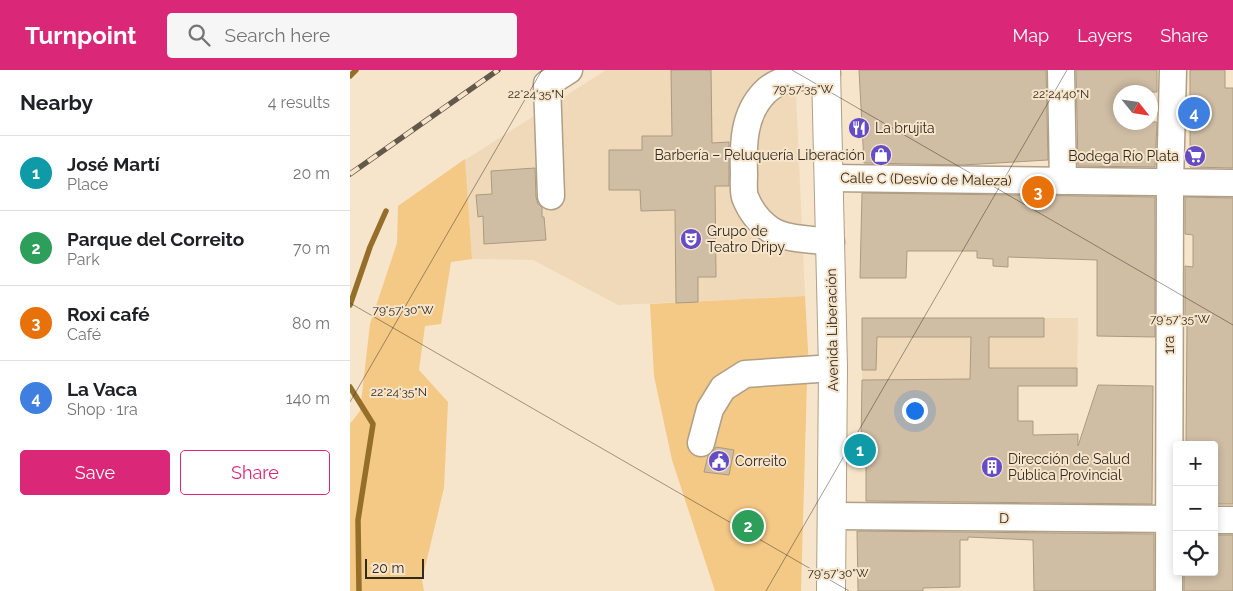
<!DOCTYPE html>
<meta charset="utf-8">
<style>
body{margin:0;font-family:Raleway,sans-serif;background:#f6f6f6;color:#202124}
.controls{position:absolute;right:15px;bottom:15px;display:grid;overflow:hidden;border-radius:5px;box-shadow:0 2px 8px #0003}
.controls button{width:45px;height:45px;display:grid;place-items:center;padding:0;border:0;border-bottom:1px solid #e0e0e0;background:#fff;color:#202124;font:25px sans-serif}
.compass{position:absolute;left:763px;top:15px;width:45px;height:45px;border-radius:50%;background:#fff;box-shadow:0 2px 8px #0003;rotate:120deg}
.scale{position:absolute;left:15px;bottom:12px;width:59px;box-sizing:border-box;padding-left:5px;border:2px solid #312a20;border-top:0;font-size:14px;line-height:18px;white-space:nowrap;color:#312a20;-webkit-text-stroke:4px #f7e5cb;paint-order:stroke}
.you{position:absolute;left:564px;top:340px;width:18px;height:18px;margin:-12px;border:4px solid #fff;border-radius:50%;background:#1a73e8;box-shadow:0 0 0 8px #1a73e833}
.badge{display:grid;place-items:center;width:32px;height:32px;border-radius:50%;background:#db2777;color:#fff;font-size:16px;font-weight:700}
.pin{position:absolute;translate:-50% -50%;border:2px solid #fff;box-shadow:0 1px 5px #0006}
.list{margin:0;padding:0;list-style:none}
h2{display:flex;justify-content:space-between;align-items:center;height:65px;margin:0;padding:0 20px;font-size:21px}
h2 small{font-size:16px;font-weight:400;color:#757577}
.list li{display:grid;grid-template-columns:32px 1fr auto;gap:15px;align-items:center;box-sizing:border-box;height:75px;padding:0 20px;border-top:1px solid #e0e0e0}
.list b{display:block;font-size:19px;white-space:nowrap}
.list p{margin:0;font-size:16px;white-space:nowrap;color:#757577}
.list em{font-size:16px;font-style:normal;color:#757577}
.actions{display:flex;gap:10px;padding:15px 20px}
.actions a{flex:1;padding:11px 0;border:1px solid #db2777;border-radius:5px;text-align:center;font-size:18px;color:#db2777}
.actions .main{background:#db2777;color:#fff}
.icon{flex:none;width:28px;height:28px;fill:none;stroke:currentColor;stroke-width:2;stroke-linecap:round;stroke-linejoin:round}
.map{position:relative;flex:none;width:883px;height:521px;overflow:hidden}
header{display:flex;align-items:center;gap:30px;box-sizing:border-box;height:70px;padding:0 25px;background:#db2777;color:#fff}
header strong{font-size:24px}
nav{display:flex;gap:28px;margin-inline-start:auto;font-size:18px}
.search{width:350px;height:45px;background:#f6f6f6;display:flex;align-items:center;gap:12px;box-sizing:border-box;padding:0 18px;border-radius:5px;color:#757577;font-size:19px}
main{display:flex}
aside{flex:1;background:#fff}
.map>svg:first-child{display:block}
</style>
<header>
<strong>Turnpoint</strong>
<div class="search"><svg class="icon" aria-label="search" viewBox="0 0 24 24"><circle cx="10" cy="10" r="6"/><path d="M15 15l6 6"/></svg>Search here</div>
<nav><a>Map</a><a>Layers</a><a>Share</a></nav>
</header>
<main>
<aside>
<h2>Nearby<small>4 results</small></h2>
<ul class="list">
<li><span class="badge" style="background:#0f9aa8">1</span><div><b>José Martí</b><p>Place</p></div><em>20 m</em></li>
<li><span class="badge" style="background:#2e9e5b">2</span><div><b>Parque del Correito</b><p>Park</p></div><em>70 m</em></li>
<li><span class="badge" style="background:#e8710a">3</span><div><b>Roxi café</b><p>Café</p></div><em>80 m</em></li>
<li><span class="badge" style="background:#3f7fe0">4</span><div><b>La Vaca</b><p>Shop · 1ra</p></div><em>140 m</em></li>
</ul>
<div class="actions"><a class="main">Save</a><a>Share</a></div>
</aside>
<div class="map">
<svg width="883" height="521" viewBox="0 0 883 521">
<rect width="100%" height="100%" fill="#f7e5cb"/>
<g fill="#efd9b9">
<polygon points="256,0 445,0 455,226 268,235 183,190 122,189 115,90"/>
<polygon points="512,248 728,248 727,316 639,316 639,329 512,329"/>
</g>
<g fill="#f4c885">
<polygon points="115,89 122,189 101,192 91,254 75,256 69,300 98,332 94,418 72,510 74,521 0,521 0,354 10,341 20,254 47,173 48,136"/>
<polygon points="455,226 459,298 370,303 387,313 457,311 451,521 365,521 322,390 304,306 300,234"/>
</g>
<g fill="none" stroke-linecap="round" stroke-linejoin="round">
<g stroke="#956e2a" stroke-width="5.5">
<polyline points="0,6 6,0"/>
<polyline points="0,235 20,177 36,141"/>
<polyline points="0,317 23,354 8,450 9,521"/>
</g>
</g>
<g fill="#cfbda4" stroke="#ab9a81">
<polygon points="321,0 361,0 362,73 379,72 379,116 365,116 366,207 348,207 348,232 326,233 325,140 291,141 290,120 259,120 259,80 292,80 292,66 322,66"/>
<polygon points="509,0 696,0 698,90 613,95 514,93"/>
<polygon points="726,0 807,0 807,22 770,22 770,52 807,52 805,97 728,96"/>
<polygon points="840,0 875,0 875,18 883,18 883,98 840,97"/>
<polygon points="185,98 186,127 188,134 192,137 192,147 194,147 196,170 134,174 133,146 128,147 126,125 142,124 141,101"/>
<polygon points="512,123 805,127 805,267 747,266 747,190 658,187 658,197 643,196 643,189 627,188 627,181 557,181 556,208 510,208"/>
<polygon points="835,127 883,128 883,434 864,434 864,375 836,375 837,256 835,256 835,196 843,197 843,165 835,164"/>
<polygon points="512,248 694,248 694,267 639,267 639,298 727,298 727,316 668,316 668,351 683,351 683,365 728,364 728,376 748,315 803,316 802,434 516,431 516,376 511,376 512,310 620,309 621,267 527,267 526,300 512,300"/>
<polygon points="366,377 384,380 379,405 354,402 358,386 362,383"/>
<polygon points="507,461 804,464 804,521 684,521 683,470 618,467 618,470 610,470 610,517 573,518 573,521 508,521"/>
<polygon points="864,465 883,465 883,521 834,521 834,502 864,502"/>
</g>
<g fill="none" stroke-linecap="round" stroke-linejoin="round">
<g stroke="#b09f86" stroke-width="29">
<g id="minor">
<polyline points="711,0 713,111"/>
<path d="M477,4C456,7 431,6 415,22C393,44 393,75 394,104C394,111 393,121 395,127C400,140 409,152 421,160C437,170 462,169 481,172"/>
<polyline points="479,108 883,113"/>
<polyline points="201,126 197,14 219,0"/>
<polyline points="351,373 360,339 373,318 395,304 483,298"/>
<polyline points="482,446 827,449"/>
<polyline points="864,450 883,450"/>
<polyline points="819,521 820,112 823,0"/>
</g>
</g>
<g stroke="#b09f86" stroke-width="30">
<polyline id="major" points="476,0 483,298 481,521"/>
</g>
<use href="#minor" stroke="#fff" stroke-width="26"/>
<use href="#major" stroke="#fff" stroke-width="28"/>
<g stroke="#63594b" stroke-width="5.5">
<polyline id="rail" points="0,104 148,0"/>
</g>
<use href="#rail" stroke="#f7e5cb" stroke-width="4" stroke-dasharray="11" stroke-linecap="butt"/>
</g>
<path fill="none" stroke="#312a20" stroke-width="1" stroke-opacity="0.45" d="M442,0L883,255M0,233L499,521M0,332L192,0M416,521L717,0"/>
<defs>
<g id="restaurant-disc" transform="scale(1.125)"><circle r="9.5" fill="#634cc5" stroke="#f7e5cb"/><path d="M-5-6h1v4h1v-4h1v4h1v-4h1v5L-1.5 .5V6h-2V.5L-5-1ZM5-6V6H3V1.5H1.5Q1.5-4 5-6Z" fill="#fff"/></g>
<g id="shop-disc" transform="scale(1.125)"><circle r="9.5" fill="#634cc5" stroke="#f7e5cb"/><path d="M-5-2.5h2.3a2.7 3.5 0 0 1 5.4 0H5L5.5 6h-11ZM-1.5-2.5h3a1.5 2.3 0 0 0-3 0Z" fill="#fff"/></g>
<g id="supermarket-disc" transform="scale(1.125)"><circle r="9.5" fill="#634cc5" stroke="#f7e5cb"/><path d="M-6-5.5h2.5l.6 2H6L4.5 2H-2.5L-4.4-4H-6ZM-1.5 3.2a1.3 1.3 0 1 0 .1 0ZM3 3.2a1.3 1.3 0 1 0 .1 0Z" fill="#fff"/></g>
<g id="theatre-disc" transform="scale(1.125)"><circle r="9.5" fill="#634cc5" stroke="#f7e5cb"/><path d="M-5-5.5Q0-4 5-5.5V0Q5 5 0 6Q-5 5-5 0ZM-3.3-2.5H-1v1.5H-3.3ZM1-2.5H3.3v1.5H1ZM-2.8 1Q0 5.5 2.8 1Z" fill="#fff"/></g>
<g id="civic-disc" transform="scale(1.125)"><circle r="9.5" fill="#634cc5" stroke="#f7e5cb"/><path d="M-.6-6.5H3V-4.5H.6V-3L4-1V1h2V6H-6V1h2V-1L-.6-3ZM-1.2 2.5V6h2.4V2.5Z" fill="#fff"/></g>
<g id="building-disc" transform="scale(1.125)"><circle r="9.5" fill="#634cc5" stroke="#f7e5cb"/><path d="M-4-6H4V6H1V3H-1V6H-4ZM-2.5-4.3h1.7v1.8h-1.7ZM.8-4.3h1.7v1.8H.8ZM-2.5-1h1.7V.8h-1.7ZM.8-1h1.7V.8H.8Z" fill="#fff"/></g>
</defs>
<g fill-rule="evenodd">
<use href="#restaurant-disc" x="509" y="58"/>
<use href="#shop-disc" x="531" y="85"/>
<use href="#supermarket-disc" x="845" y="86"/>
<use href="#theatre-disc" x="341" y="169"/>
<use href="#civic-disc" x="369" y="391"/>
<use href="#building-disc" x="642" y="397"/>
</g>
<g text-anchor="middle" stroke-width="4" stroke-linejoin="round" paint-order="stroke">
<g font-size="14" fill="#312a20" stroke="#f7e5cb" text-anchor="start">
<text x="525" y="63">La brujita</text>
<text x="515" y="90" text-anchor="end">Barbería – Peluquería Liberación</text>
<text x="829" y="91" text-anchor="end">Bodega Río Plata</text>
<text x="357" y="166">Grupo de<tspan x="357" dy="16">Teatro Dripy</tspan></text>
<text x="658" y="394">Dirección de Salud<tspan x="658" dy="16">Pública Provincial</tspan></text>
<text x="385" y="396">Correito</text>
</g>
<g font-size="14" fill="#312a20" stroke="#f7e5cb">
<text transform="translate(576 109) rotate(1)" y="5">Calle C (Desvío de Maleza)</text>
<text transform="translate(482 260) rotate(-91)" y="5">Avenida Liberación</text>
<text transform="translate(819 275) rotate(-90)" y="5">1ra</text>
<text transform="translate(654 448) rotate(1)" y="5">D</text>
</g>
</g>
<g font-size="12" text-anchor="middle" fill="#312a20" stroke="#f7e5cb" stroke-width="4" stroke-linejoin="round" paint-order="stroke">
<text x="453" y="23">79°57'35"W</text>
<text x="186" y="28">22°24'35"N</text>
<text x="711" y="28">22°24'40"N</text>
<text x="53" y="244">79°57'30"W</text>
<text x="830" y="253">79°57'35"W</text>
<text x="49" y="326">22°24'35"N</text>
<text x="488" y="507">79°57'30"W</text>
</g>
</svg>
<div class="controls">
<button>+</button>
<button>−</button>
<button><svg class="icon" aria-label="locate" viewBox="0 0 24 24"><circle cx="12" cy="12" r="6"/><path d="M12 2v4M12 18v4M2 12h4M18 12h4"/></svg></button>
</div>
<svg class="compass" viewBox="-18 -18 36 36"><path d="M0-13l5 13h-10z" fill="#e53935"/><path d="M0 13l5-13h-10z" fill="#757577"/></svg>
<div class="scale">20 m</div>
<div class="you"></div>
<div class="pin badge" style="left:510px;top:380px;background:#0f9aa8">1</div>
<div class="pin badge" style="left:398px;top:456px;background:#2e9e5b">2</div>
<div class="pin badge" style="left:688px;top:122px;background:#e8710a">3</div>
<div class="pin badge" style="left:844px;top:43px;background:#3f7fe0">4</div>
</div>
</main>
